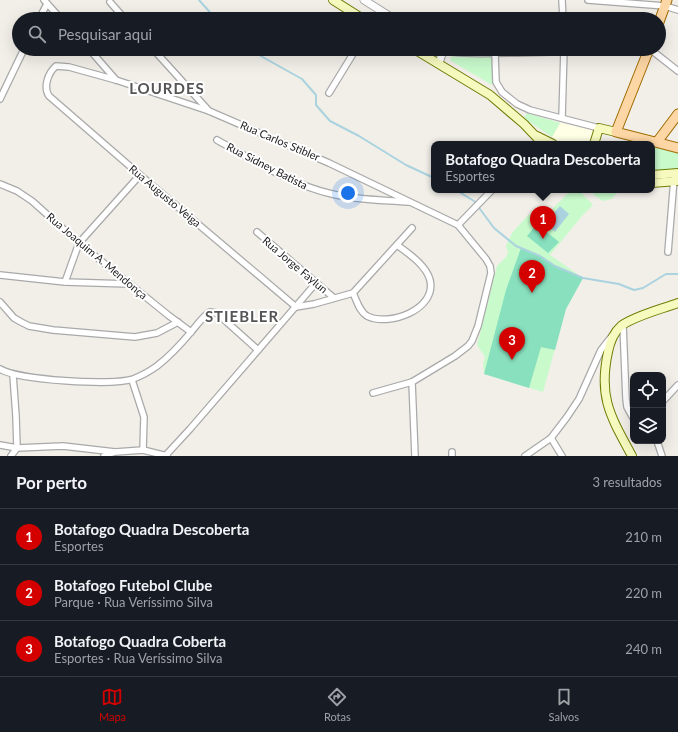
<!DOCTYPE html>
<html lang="pt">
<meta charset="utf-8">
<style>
body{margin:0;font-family:Lato,sans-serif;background:#20242c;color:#f1f3f6}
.controls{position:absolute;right:12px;bottom:12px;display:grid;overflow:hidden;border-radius:8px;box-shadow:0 4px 16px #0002}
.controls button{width:36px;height:36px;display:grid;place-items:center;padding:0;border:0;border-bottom:1px solid #363941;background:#171b24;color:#f1f3f6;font:20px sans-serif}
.you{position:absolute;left:348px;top:193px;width:14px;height:14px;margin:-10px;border:3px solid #fff;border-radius:50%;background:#1a73e8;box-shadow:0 0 0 6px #1a73e833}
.badge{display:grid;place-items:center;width:26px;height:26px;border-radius:50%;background:#d40000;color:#fff;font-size:13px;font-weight:700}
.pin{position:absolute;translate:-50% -33px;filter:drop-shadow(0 1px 2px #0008)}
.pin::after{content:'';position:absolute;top:21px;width:14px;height:12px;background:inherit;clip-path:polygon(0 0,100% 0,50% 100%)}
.popup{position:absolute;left:431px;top:141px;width:224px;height:52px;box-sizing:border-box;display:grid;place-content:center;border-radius:8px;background:#171b24;filter:drop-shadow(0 1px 3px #0005);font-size:13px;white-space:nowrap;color:#9ea1a6}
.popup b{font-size:15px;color:#f1f3f6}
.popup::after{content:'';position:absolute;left:50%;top:100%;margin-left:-8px;border:8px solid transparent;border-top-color:#171b24}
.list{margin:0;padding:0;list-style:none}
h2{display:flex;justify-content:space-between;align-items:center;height:52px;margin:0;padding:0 16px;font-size:17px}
h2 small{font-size:13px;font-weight:400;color:#9ea1a6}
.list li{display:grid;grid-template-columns:26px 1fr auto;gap:12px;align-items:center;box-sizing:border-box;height:56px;padding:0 16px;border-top:1px solid #363941}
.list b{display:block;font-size:15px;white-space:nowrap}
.list p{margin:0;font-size:13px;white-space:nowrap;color:#9ea1a6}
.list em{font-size:13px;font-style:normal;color:#9ea1a6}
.icon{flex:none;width:22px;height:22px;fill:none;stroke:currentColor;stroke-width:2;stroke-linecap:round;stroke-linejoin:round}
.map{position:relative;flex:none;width:678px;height:456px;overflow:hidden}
.search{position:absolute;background:#171b24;box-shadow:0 4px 16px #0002;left:12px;right:12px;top:12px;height:44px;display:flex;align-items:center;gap:10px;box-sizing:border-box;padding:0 14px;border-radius:22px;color:#9ea1a6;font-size:15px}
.sheet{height:220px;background:#171b24}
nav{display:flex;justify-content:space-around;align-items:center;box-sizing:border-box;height:56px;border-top:1px solid #363941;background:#171b24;font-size:11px;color:#9ea1a6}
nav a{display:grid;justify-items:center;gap:2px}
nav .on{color:#d40000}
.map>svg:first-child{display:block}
</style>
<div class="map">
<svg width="678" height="456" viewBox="0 0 678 456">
<rect width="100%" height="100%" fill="#f2efe9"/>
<polygon fill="#ffffe5" points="560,123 595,131 590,144 561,144 552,137"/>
<g fill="#c8facc">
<polygon points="494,54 492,85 451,61 450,57"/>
<polygon points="527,113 560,123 552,137 524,118"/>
<polygon points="655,146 678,150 678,172 652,171 652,147"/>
<polygon points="571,190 579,190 593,205 582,216 550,255 583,278 566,309 543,392 484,374 483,363 485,357 477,345 497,266 506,257 508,252 506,246 512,233 529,214 540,222"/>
<polygon points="590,190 619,190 612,199 603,201 595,196"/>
</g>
<g fill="#88e0be">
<polygon points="537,224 559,242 548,253 527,236"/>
<polygon points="521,248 540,256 555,266 583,278 566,309 555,350 541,347 529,388 484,374 506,290"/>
</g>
<polygon fill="#aad3df" points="560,206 569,214 555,232 545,223"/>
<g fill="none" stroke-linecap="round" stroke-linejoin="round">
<g stroke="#aad3df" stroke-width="2">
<polyline points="199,0 216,19"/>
<polyline points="250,49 259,55 302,79 316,95 316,105 330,121 359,136 406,165 434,178"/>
<polyline points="456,190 474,201 494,228 516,246 540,256 555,266 583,278 619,284 634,290 643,288 666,274 678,274"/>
</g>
<g stroke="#a9a9a9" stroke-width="8">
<g id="minor">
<polyline points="44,0 61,19"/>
<polyline points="562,0 563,19"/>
<polyline points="588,0 665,6 678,10"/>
<polyline points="110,2 125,19"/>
<polyline points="39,19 47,4"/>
<polyline points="89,49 116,80"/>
<polyline points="153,49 209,111 329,163 458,225 486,259 490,266 491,273 478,326 472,341 468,346 455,356 412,382 373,393"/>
<polyline points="650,49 678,71"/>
<path d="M443,51C465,55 490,53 513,53C552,52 592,51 632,49"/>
<polyline points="495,53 496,82 502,92 517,104 530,110 599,128"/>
<polyline points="329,93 356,49"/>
<polyline points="0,99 24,49"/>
<path d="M209,111L116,80L69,67L56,66C48,73 43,87 49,96L140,175L296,307L314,304L353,293L412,228"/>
<polyline points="562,118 564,49"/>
<path d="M217,140C253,160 292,185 332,194C356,200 383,200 408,202"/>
<polyline points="0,184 17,191 32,201 79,243 168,315 191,332"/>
<polyline points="458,225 492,190"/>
<polyline points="257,232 334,298"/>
<polyline points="668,252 674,179"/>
<polyline points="0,275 65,282 129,284"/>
<polyline points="65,282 79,243 140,175"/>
<path d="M353,293C357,301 359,311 367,316C388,327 437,310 430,280C426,265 409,254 397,245"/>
<polyline points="0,302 14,318 21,322 29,326 53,330 135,337 157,333 178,322"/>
<polyline points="623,325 626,399 627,407 633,418"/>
<path d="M0,369C18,380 112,386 133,379C141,376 150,371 157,366C170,356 181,344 191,332C197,325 203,316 210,312L216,313L220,316L258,350"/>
<polyline points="13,375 16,416 17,448"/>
<polyline points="132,380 144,417 143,450"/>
<polyline points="412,382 415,456"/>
<polyline points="663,401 678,385"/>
<polyline points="551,438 562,456"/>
<polyline points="657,441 662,456"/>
<polyline points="0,445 17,448 63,446 115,452 143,450 167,456"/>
<polyline points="452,452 452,456"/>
<polyline points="166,455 190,429 316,283"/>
<polyline points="11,456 17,448"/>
<polyline points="104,456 115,452"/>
<polyline points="525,456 551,438 567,417 579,399 601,350 612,336"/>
</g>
</g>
<g stroke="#a9a9a9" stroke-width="9">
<g id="tertiary">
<polyline points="364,0 394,19"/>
<polyline points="439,63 443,51 440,49"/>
</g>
</g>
<g stroke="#707d05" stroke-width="10">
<g id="secondary">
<polyline points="333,0 363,19"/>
<polyline points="414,49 490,95 524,124 543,144"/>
<polyline points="537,136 553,144"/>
<polyline points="594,144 599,128 616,132"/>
<polyline points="652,175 678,173"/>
<polyline points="652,183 678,181"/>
<path d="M632,456C611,417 598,398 608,352C610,342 613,333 621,326C634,316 662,309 678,303"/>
</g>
</g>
<g stroke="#a06b00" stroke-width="11">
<g id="primary">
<polyline points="659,22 667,0"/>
<polyline points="649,49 616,132 678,148"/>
<polyline points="657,142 678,114"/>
</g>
</g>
<use href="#minor" stroke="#fff" stroke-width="5.5"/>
<use href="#tertiary" stroke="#fff" stroke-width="7"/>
<use href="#secondary" stroke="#f7fabf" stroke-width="8"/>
<use href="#primary" stroke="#fcd6a4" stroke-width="9"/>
</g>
<g text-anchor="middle" stroke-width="4" stroke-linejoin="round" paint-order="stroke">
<g font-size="11" fill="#222" stroke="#fff">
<text transform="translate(280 141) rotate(23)" y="4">Rua Carlos Stibler</text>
<text transform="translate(267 166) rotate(27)" y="4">Rua Sidney Batista</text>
<text transform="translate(165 196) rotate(40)" y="4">Rua Augusto Veiga</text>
<text transform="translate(97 256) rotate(40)" y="4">Rua Joaquim A. Mendonça</text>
<text transform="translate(295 265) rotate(40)" y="4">Rua Jorge Faylun</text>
</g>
<g font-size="15" font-weight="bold" letter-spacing="1" fill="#555" stroke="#fff">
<text x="167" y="94">LOURDES</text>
<text x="242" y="322">STIEBLER</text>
</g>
</g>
</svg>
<div class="controls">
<button><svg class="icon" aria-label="locate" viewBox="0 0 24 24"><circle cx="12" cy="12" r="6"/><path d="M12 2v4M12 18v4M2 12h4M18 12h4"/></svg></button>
<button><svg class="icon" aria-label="layers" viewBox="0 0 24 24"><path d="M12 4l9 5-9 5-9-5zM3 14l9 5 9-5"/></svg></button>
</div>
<div class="you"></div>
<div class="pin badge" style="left:543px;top:239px">1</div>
<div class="popup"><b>Botafogo Quadra Descoberta</b>Esportes</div>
<div class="pin badge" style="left:532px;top:293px">2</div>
<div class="pin badge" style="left:512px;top:360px">3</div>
<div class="search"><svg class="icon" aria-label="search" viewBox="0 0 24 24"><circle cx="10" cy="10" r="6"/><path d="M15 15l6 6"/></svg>Pesquisar aqui</div>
</div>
<section class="sheet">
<h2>Por perto<small>3 resultados</small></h2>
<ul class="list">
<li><span class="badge">1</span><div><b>Botafogo Quadra Descoberta</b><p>Esportes</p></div><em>210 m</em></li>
<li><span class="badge">2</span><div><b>Botafogo Futebol Clube</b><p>Parque · Rua Veríssimo Silva</p></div><em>220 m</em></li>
<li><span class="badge">3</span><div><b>Botafogo Quadra Coberta</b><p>Esportes · Rua Veríssimo Silva</p></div><em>240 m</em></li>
</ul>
</section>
<nav>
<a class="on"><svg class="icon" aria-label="map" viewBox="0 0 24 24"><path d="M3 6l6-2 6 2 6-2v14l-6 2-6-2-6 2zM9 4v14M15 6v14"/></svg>Mapa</a>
<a><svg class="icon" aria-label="directions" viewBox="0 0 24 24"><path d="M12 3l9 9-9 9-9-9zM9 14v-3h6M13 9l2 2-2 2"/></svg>Rotas</a>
<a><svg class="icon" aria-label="saved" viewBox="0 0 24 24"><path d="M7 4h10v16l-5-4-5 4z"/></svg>Salvos</a>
</nav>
